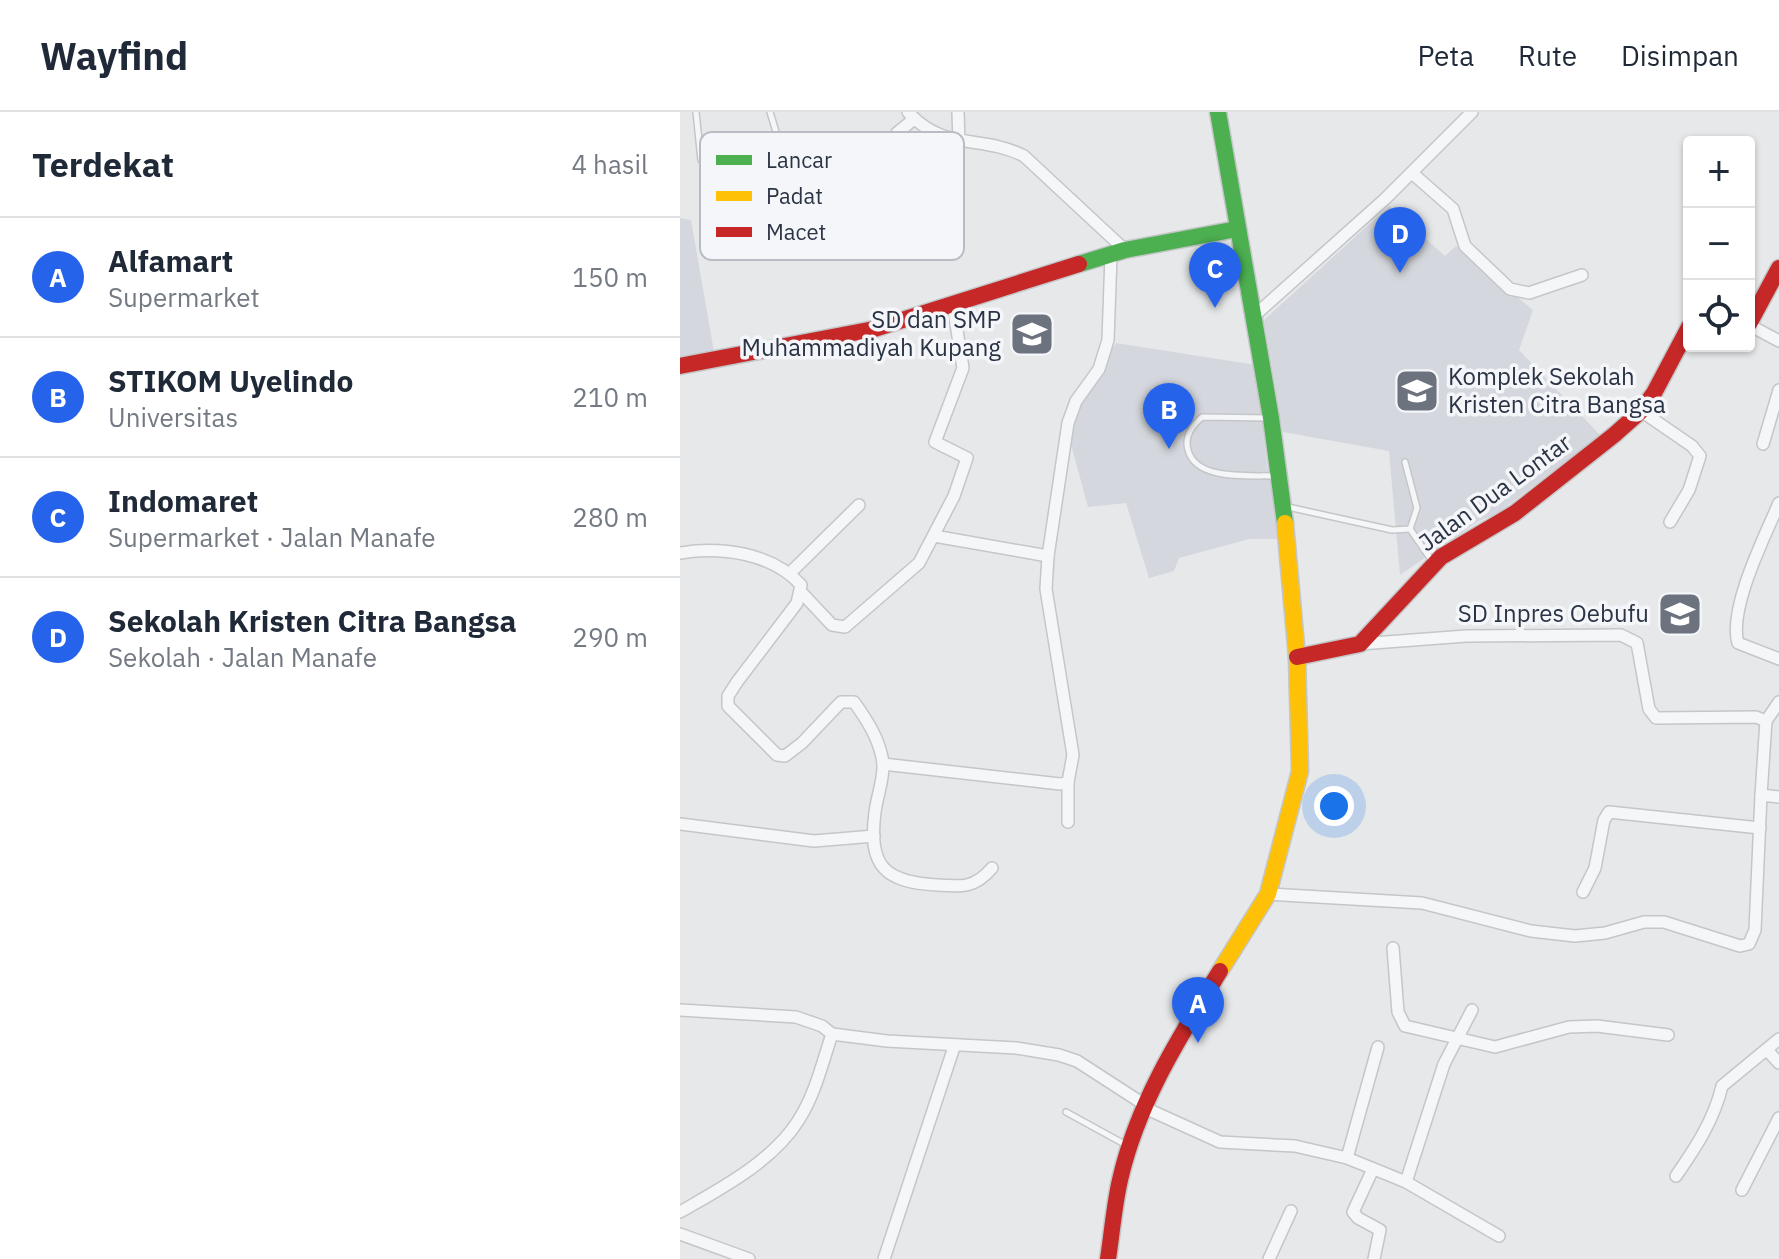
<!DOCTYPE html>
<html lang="id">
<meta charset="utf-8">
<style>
body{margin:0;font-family:"IBM Plex Sans",sans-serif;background:#f2f2f3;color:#1f2937}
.controls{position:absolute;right:24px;top:24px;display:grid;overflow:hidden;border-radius:8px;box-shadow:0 2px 6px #0004}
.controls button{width:72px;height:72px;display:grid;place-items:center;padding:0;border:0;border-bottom:2px solid #e0e1e3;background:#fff;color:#1f2937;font:40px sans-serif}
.you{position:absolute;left:654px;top:694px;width:28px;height:28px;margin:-20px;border:6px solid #fff;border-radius:50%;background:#1a73e8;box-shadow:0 0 0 12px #1a73e833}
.badge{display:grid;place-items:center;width:52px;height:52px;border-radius:50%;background:#2563eb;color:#fff;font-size:26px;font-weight:700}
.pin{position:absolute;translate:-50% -66px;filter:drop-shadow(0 2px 4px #0008)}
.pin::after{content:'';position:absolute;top:42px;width:28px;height:24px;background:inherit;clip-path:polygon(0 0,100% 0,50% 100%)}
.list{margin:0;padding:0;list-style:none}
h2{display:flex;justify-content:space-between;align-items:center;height:104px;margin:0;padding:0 32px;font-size:34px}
h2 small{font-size:26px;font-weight:400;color:#747a83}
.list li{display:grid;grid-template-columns:52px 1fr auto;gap:24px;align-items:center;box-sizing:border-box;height:120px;padding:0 32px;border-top:2px solid #e0e1e3}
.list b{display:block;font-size:30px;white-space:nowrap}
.list p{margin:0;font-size:26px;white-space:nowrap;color:#747a83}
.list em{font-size:26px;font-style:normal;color:#747a83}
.icon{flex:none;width:44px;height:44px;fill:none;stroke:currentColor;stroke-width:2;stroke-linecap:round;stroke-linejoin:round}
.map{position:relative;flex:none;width:1099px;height:1147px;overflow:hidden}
header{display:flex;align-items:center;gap:48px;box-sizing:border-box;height:112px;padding:0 40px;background:#fff;border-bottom:2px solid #e0e1e3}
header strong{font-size:38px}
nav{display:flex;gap:44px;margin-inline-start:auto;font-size:28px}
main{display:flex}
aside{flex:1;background:#fff}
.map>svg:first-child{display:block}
</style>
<header>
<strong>Wayfind</strong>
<nav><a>Peta</a><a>Rute</a><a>Disimpan</a></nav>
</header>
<main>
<aside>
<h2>Terdekat<small>4 hasil</small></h2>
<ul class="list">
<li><span class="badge">A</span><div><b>Alfamart</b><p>Supermarket</p></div><em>150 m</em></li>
<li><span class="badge">B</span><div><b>STIKOM Uyelindo</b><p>Universitas</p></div><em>210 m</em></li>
<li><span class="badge">C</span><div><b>Indomaret</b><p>Supermarket · Jalan Manafe</p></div><em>280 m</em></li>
<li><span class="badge">D</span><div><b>Sekolah Kristen Citra Bangsa</b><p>Sekolah · Jalan Manafe</p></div><em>290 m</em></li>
</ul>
</aside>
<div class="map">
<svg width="1099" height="1147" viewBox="0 0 1099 1147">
<rect width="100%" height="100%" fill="#e6e8ea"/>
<g fill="#d4d7dd">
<polygon points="709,94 765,144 776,134 853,198 839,238 920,323 818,401 799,409 720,463 709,339 603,320 584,208"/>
<polygon points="0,106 11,108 34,240 0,249"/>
<polygon points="436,231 576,253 587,355 607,427 569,427 499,446 494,459 469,466 446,391 408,395 387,318 398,292"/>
</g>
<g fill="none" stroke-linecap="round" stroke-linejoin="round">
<g stroke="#c4c6c8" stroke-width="8">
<g id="lane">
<polyline points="16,0 21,48 28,56 72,49 100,37"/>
<polyline points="90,0 110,66"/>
<path d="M589,306L522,305C512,314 504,324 508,338C516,369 569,363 594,364"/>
<polyline points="608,395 712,418 730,417 737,396 725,350"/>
<polyline points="730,417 752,449"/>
<polyline points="386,1000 448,1034"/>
</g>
</g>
<g stroke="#c4c6c8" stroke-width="14">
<g id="street">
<path d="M228,0C264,40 301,22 344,44L445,138"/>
<polyline points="278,0 279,30"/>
<polyline points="732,61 773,97 785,134 830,177 849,181 902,163"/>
<polyline points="203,91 217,21 234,7"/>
<polyline points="574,204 705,87 792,0"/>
<polyline points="1069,213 1099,229"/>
<polyline points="961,299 1012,334 1020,344 1009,378 990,410"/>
<polyline points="1083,332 1099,278"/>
<path d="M1099,391C1085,424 1048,497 1058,531L1099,547"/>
<polyline points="254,424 368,444"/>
<path d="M0,441C41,434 92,441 121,473L117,491L57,570L48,584V594L97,643L105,644L122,631L161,590H174C187,608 200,628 203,651C204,667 197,684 195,700C188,754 204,770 257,773C282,775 295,776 312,756"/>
<polyline points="110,461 179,393"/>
<polyline points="121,480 152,513 165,515 239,451 274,384 287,346 255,330 283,256 273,193"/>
<polyline points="680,532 786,524 941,523 957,531 969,597 976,606 1076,605 1086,609"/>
<polyline points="1086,609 1081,683 1099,685"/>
<polyline points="1086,609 1099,590"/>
<polyline points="203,652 380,672 388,670 393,643 366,477 368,444 388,311 396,289 419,257 428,228 431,144"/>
<polyline points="388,670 388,710"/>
<polyline points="0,712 134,729 194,724"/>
<polyline points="903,780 915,756 924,708 929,700 1080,716"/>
<polyline points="588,782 742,791 851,819 895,824 925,821 964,810 984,810 1060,834 1069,832 1075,818 1081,683"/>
<polyline points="713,836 718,900 725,914 815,935 889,915 917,914 988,923"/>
<polyline points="0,898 116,905 142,914 152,922 207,929 336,936 379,943 397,949 465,993"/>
<polyline points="1087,938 1099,951"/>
<polyline points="465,996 540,1030 615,1034 667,1046 726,1070 819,1124"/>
<polyline points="667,1046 698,935"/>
<polyline points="693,1057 673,1100 678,1106 700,1118 694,1147"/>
<path d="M996,1064C1016,1035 1034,1008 1042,974L1099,927"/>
<polyline points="726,1070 764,952 792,898"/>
<polyline points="1062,1078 1099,1006"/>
<path d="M0,1100C40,1077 92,1050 118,1009C135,983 142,952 152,922"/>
<polyline points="0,1122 69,1147"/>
<polyline points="204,1147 274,935"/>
<polyline points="589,1147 611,1099"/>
</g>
</g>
<g stroke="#c4c6c8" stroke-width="19">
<g id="fast">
<polyline points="538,0 591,306 605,411"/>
<polyline points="399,152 445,138 557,117"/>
</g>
</g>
<g stroke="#c4c6c8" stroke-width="19">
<polyline id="slow" points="540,859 588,782 620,659 617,545 605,411"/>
</g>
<g stroke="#c4c6c8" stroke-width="19">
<g id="jam">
<polyline points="1069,212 1099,156"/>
<polyline points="0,254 194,217 399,152"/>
<polyline points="617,545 680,532 761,445 835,401 934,323 961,299 974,281 1009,215"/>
<path d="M428,1147C432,1121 434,1094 440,1068C457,992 500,924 540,859"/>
</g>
</g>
<use href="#lane" stroke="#f5f6f7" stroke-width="5"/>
<use href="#street" stroke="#f5f6f7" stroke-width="11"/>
<use href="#fast" stroke="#4caf50" stroke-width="16"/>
<use href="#slow" stroke="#ffc107" stroke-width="16"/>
<use href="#jam" stroke="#c62828" stroke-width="16"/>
</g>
<defs>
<g id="school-square" transform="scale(2.3)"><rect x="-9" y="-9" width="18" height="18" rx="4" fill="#6c737f" stroke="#f4f6f9"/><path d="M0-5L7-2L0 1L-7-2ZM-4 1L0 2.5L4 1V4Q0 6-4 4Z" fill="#fff"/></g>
</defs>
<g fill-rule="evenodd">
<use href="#school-square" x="352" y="222"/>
<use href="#school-square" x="737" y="279"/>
<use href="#school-square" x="1000" y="502"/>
</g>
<g text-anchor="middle" stroke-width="7" stroke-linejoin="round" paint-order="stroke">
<g font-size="24" fill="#2b3445" stroke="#f4f6f9" text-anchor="end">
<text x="321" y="216">SD dan SMP<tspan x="321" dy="28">Muhammadiyah Kupang</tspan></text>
<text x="768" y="273" text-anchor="start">Komplek Sekolah<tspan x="768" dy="28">Kristen Citra Bangsa</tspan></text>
<text x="969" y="510">SD Inpres Oebufu</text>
</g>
<g font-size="24" fill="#2b3445" stroke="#f4f6f9">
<text transform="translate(815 381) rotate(-36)" y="8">Jalan Dua Lontar</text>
</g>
</g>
<rect x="20" y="20" width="264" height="128" rx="12" fill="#f4f6f9" stroke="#b8bcc3" stroke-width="2"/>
<rect x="36" y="43" width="36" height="10" fill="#4caf50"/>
<rect x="36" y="79" width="36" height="10" fill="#ffc107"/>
<rect x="36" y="115" width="36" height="10" fill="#c62828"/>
<g font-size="22" fill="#2b3445">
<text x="86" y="56">Lancar</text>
<text x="86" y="92">Padat</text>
<text x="86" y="128">Macet</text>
</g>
</svg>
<div class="controls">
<button>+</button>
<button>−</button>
<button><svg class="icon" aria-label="locate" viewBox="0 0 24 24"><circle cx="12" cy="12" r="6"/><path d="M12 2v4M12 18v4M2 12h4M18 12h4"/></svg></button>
</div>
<div class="you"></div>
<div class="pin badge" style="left:518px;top:931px">A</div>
<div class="pin badge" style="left:489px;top:337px">B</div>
<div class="pin badge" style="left:535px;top:196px">C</div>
<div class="pin badge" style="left:720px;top:161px">D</div>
</div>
</main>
